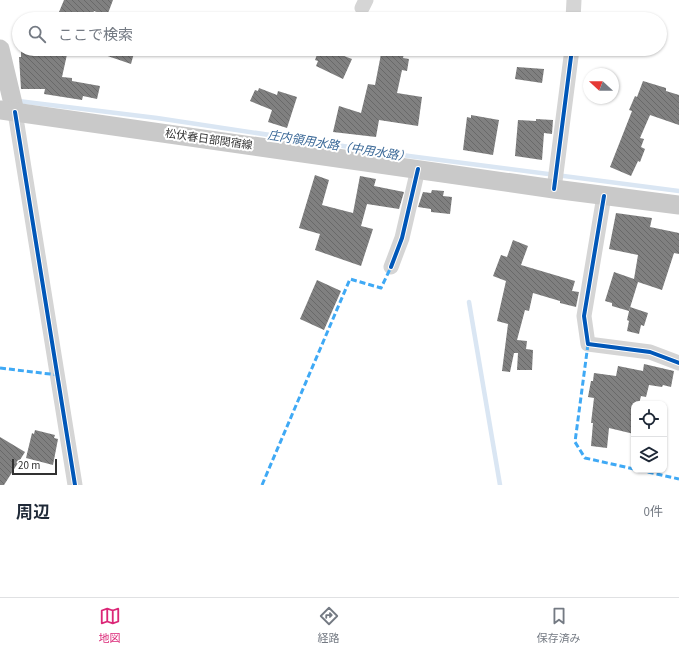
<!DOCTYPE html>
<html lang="ja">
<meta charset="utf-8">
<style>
body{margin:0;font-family:"Source Sans 3","Noto Sans JP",sans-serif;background:#f2f2f3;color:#1f2937}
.controls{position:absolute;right:12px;bottom:12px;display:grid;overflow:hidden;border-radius:8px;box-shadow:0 1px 3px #0004}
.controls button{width:36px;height:36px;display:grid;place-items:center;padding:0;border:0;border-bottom:1px solid #e0e1e3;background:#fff;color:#1f2937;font:20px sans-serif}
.compass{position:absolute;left:583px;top:68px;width:36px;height:36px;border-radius:50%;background:#fff;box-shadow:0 1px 3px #0004;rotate:291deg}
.scale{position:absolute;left:12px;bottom:10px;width:45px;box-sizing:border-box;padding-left:4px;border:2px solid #313131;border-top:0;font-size:11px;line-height:14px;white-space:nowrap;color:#313131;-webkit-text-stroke:3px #fff;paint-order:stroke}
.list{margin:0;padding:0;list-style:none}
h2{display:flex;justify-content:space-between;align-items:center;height:52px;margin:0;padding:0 16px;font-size:17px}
h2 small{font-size:13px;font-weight:400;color:#747a83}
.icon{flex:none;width:22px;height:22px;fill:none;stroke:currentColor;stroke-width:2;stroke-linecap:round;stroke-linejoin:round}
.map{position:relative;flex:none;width:679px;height:485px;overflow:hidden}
.search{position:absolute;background:#fff;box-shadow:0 1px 3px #0004;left:12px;right:12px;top:12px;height:44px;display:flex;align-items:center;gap:10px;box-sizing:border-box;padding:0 14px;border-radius:22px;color:#747a83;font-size:15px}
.sheet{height:112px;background:#fff}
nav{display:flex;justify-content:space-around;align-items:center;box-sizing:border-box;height:56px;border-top:1px solid #e0e1e3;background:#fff;font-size:11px;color:#747a83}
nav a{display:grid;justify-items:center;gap:2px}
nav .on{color:#db2777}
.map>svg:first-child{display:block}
</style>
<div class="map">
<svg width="679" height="485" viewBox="0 0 679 485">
<defs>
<pattern id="building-back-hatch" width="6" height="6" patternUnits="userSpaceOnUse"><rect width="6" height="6" fill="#808080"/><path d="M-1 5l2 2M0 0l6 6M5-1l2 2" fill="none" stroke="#696969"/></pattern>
</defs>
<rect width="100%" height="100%" fill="#fff"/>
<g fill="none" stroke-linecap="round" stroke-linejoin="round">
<g stroke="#dae6f3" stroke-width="4.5">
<polyline points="18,101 157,118 409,156 679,191"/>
<polyline points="469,302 500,485"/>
</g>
</g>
<g fill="url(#building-back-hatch)">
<polygon points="64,0 113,0 107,16 94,11 91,19 65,19 67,15 59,12"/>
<polygon points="94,49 123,49 134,53 131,64 93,51"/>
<polygon points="319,49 348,49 344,56 352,59 343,79 316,66 318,61 315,60"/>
<polygon points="382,49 405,49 403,58 409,59 407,71 402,70 397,93 422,97 418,126 379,120 376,137 333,132 339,106 361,113 368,84 375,85"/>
<polygon points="68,50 62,77 72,78 72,81 100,86 97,99 83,96 82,100 44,94 45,89 21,89 19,57 21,57 21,51"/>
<polygon points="517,67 544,69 542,83 515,79"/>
<polygon points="643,81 666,88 666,91 679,95 679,125 650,115 640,138 644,139 641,147 645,149 640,162 638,161 631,176 610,167 632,111 629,110 635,96 637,97"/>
<polygon points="259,88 277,95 278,91 297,97 287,128 268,122 272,110 250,101 255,90 258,91"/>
<polygon points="471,115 499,120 493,155 463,150 467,117 471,118"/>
<polygon points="536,119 553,120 552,134 544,133 542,160 515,156 518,120 536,121"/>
<polygon points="315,175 329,180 322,205 353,213 360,176 376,179 374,186 404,192 399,209 367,204 361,226 373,229 361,266 315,250 320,234 299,228"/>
<polygon points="432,190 444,191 443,196 452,197 450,214 431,212 431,209 418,207 423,192 431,193"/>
<polygon points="616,213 652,218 650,227 679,233 679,254 674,253 662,290 638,282 629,311 612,306 612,303 605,301 614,272 634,279 638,255 609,249"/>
<polygon points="513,240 528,246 521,265 575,281 572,291 579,292 576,307 560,303 560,301 533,293 529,311 525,310 517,340 527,341 526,349 533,350 532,370 517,370 518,353 514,353 510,372 502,371 508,324 497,321 506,281 493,276 501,255 507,257"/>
<polygon points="317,280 341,291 324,330 300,319"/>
<polygon points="630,307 648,313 644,326 641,325 639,334 627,331 629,321 627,320"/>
<polygon points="644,364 674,371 671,387 663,385 662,387 649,385 646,397 641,396 639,404 634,404 634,434 609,428 607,448 591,446 593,423 591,423 594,398 588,397 591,381 593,381 594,373 616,376 618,366 643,371"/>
<polygon points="35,430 55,435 54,438 58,439 53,465 26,458 32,433 34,434"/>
<polygon points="0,437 25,452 4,485 0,485"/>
</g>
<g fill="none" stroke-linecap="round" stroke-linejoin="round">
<g stroke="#d5d5d5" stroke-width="15">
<polyline points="362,8 366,0"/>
<polyline points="573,19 574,0"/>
<polyline points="15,112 75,485"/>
<polyline points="554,189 572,49"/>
<polyline points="604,196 584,316 588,344 650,352 679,363"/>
<polyline points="391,267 402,238 418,169"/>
</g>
<g stroke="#c9c9c9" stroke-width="19">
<polyline points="0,49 15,112"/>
<polyline points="0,110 554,189 679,205"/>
</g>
<g stroke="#3fa9f5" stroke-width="3" stroke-dasharray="6 3" stroke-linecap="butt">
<polyline points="588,344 575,442 585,458 634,469"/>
<polyline points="0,368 58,375"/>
<polyline points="639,470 679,479"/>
<polyline points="262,485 350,279 381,288 391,267"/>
</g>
<g stroke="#fff" stroke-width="6">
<g id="cycleway">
<polyline points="15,112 75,485"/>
<polyline points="554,189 572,49"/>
<polyline points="604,196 584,316 588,344 650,352 679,363"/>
<polyline points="391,267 402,238 418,169"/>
</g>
</g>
<use href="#cycleway" stroke="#0057b8" stroke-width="4"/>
</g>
<g text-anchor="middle" stroke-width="4" stroke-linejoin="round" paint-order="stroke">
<g font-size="11" fill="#313131" stroke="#fff">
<text transform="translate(209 139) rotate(8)" y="4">松伏春日部関宿線</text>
</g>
<g font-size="12" font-style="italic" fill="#3a6897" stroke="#fff">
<text transform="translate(339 146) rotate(9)" y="4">庄内領用水路（中用水路）</text>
</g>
</g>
</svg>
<div class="controls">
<button><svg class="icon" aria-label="locate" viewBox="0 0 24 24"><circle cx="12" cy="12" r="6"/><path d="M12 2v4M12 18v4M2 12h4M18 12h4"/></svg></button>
<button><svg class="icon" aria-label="layers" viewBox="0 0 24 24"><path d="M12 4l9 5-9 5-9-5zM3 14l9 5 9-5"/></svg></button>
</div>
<svg class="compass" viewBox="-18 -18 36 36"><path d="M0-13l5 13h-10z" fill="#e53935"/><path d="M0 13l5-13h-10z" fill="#747a83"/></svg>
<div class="scale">20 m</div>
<div class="search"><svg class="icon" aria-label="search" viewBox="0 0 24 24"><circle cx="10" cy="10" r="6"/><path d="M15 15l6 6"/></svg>ここで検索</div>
</div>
<section class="sheet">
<h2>周辺<small>0件</small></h2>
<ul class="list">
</ul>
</section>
<nav>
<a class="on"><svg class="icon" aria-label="map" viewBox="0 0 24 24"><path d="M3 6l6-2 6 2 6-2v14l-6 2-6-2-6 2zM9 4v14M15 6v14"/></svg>地図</a>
<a><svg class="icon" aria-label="directions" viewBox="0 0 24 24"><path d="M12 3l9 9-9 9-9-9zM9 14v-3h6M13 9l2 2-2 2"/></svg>経路</a>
<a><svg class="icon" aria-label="saved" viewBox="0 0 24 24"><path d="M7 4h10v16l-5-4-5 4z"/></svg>保存済み</a>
</nav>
